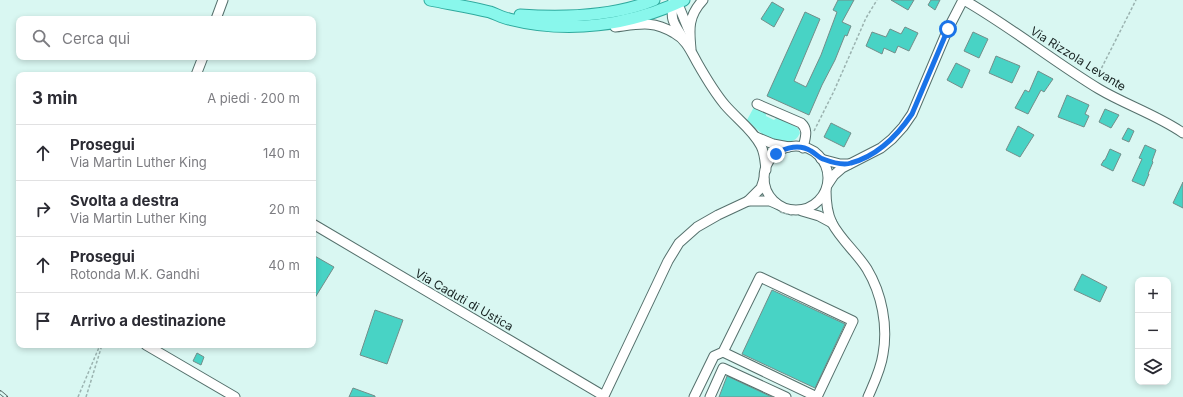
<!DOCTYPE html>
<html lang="it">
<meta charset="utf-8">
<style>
body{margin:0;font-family:Inter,sans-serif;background:#f7f7f7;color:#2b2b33}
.controls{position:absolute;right:12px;bottom:12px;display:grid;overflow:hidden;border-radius:8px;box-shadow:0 2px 6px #0003}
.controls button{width:36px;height:36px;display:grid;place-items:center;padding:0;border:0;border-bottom:1px solid #e1e1e2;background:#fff;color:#2b2b33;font:20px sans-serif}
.stop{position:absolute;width:12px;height:12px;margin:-9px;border:3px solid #1a73e8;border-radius:50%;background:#fff}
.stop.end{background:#1a73e8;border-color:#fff;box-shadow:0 1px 4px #0008}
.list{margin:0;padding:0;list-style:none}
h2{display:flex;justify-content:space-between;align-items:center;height:52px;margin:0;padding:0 16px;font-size:17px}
h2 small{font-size:13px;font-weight:400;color:#7c7c81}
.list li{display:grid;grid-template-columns:26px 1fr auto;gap:12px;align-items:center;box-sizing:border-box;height:56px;padding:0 16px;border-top:1px solid #e1e1e2}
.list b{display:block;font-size:15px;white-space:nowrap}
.list p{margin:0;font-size:13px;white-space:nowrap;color:#7c7c81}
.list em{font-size:13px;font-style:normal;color:#7c7c81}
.icon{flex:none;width:22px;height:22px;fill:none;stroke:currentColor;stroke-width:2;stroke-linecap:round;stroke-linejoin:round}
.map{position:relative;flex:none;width:1183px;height:397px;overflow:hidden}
.search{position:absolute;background:#fff;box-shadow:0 2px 6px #0003;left:16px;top:16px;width:300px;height:44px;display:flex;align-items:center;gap:10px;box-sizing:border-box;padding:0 14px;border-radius:8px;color:#7c7c81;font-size:15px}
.panel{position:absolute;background:#fff;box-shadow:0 2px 6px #0003;left:16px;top:72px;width:300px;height:276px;border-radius:8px}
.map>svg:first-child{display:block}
</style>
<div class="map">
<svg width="1183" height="397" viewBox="0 0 1183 397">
<rect width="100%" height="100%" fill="#d9f7f2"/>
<path fill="#8bf7ea" d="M754,107L766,112V116L774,120L777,117L798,128L800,133C799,135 797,139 794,140C789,143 777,143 772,141C764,137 754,126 747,120Z"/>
<g fill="#48d3c5" stroke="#728e8a">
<polygon points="838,0 854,0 842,22 851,26 847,36 845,35 835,60 822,85 809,115 767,96 805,12 820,19 794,81 806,87 821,55 837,12 833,10"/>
<polygon points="891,0 914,0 908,10"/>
<polygon points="931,0 940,0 935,10 928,5"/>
<polygon points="772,2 784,9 774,27 761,19"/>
<polygon points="905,27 918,33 909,51 898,46 895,53 884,48 882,54 866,46 872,32 886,37 890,29 901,34"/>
<polygon points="973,32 988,39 979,58 964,51"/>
<polygon points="996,56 1020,66 1012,83 989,73"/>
<polygon points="956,63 970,70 962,88 947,80"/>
<polygon points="1038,71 1053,79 1044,92 1041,90 1028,114 1015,108 1025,90 1029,92"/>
<polygon points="1067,95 1089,105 1085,114 1089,116 1084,127 1058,117"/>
<polygon points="1105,109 1119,115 1111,128 1099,122"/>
<polygon points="831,123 851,133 844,147 824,137"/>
<polygon points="1018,126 1034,135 1020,157 1006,150"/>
<polygon points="1128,128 1134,131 1129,142 1122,139"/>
<polygon points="1145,145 1156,150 1152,161 1153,162 1148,174 1149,174 1144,186 1132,181 1142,159 1139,158"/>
<polygon points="1110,149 1121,154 1113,171 1101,165 1104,160 1105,160"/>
<polygon points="1183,182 1183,208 1173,203"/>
<polygon points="313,255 334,267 313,301"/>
<polygon points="1082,274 1107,287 1100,302 1074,290"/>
<polygon points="772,290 845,324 815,388 742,354"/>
<polygon points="375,310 403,320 387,364 360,355"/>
<polygon points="197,353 204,357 201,365 193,361"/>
<polygon points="727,376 772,397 719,397"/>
<polygon points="353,388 375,396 375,397 349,397"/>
</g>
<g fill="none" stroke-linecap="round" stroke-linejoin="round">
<g stroke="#55706c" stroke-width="11">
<g id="minor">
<path d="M964,0C1011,27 1053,61 1099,89C1126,105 1157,115 1183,133"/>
<polyline points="673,1 674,4 680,9 689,31"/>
<path d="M674,4C669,19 675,25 683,38"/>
<polyline points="216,19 223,0"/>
<path d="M615,27C639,24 653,20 674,33C687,40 691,52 698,64C706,78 715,93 725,105C737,119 753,130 761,146C765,154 765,162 766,170"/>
<path d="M691,49C689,29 688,16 703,0"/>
<polyline points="196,75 203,57"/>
<path d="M757,104L801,123C809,130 805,138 803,148"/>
<polyline points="756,137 773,144 789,147"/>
<circle cx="796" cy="178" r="32"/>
<polyline points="821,159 840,164 849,164"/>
<polyline points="828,184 834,175 842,168 881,148 892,139 903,127 912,114 948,29 963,0"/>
<path d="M826,190C826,201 827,213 832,223C841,240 857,253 867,269C882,294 888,326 883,354C881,369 874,383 868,397"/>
<polyline points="748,201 761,188 764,179"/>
<polyline points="802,211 819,216 832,223"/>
<polyline points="313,224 604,396 668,261 679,243 697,227 718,215 748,201 770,201 777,204"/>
<polyline points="146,345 235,397"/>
<polyline points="723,352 817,397"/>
<polyline points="694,397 714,356 723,352 760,277 853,321 817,397"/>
<polyline points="710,397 723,368 786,397"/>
</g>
</g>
<g stroke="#2ea99d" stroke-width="13">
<g id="major">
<path d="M430,0C450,4 470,7 490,12C496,14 503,18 509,19C568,34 629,26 684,0"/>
<path d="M520,15C564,18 613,17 654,0"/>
</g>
</g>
<g stroke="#9bb3b0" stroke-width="1.5" stroke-dasharray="3 2" stroke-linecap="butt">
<polyline points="1097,77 1136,0"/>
<polyline points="814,131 834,91 866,18 877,0"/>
<polyline points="780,212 794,216"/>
<polyline points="78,397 100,345"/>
<polyline points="86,397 102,345"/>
</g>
<use href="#minor" stroke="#fff" stroke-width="9"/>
<use href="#major" stroke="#89f7ec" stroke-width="11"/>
<g stroke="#455553" stroke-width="4">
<polyline id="rail" points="0,392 6,397"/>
</g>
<use href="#rail" stroke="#d9f7f2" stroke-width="2.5" stroke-dasharray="8" stroke-linecap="butt"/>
</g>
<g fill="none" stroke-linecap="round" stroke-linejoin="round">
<path stroke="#1a73e8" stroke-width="5" d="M776,154C786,147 800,144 811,151C815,153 819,158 823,159C831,162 843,166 851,163C877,156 897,136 912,114L948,29"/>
</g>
<g text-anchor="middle" stroke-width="3.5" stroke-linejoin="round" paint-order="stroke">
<g font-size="12" fill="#172221" stroke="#d9f7f2">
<text transform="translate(1078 59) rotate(32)" y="4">Via Rizzola Levante</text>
<text transform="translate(464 300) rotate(30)" y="4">Via Caduti di Ustica</text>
</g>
</g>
</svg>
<div class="controls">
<button>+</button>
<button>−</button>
<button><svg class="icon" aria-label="layers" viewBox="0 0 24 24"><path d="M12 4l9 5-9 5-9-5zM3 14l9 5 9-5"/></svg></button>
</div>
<div class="stop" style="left:948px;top:29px"></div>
<div class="stop end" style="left:776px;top:154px"></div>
<div class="search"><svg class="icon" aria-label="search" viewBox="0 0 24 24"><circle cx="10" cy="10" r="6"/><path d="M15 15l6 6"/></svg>Cerca qui</div>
<section class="panel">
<h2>3 min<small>A piedi · 200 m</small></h2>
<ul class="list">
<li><svg class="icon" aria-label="ahead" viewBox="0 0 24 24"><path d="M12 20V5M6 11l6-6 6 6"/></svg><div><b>Prosegui</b><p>Via Martin Luther King</p></div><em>140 m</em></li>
<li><svg class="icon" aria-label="right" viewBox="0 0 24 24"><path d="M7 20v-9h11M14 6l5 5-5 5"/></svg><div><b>Svolta a destra</b><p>Via Martin Luther King</p></div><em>20 m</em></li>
<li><svg class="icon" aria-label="ahead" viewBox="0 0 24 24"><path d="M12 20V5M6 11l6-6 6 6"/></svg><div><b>Prosegui</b><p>Rotonda M.K. Gandhi</p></div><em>40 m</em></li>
<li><svg class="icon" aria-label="arrive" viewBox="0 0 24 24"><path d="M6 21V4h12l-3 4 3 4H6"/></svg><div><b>Arrivo a destinazione</b></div></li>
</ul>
</section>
</div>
